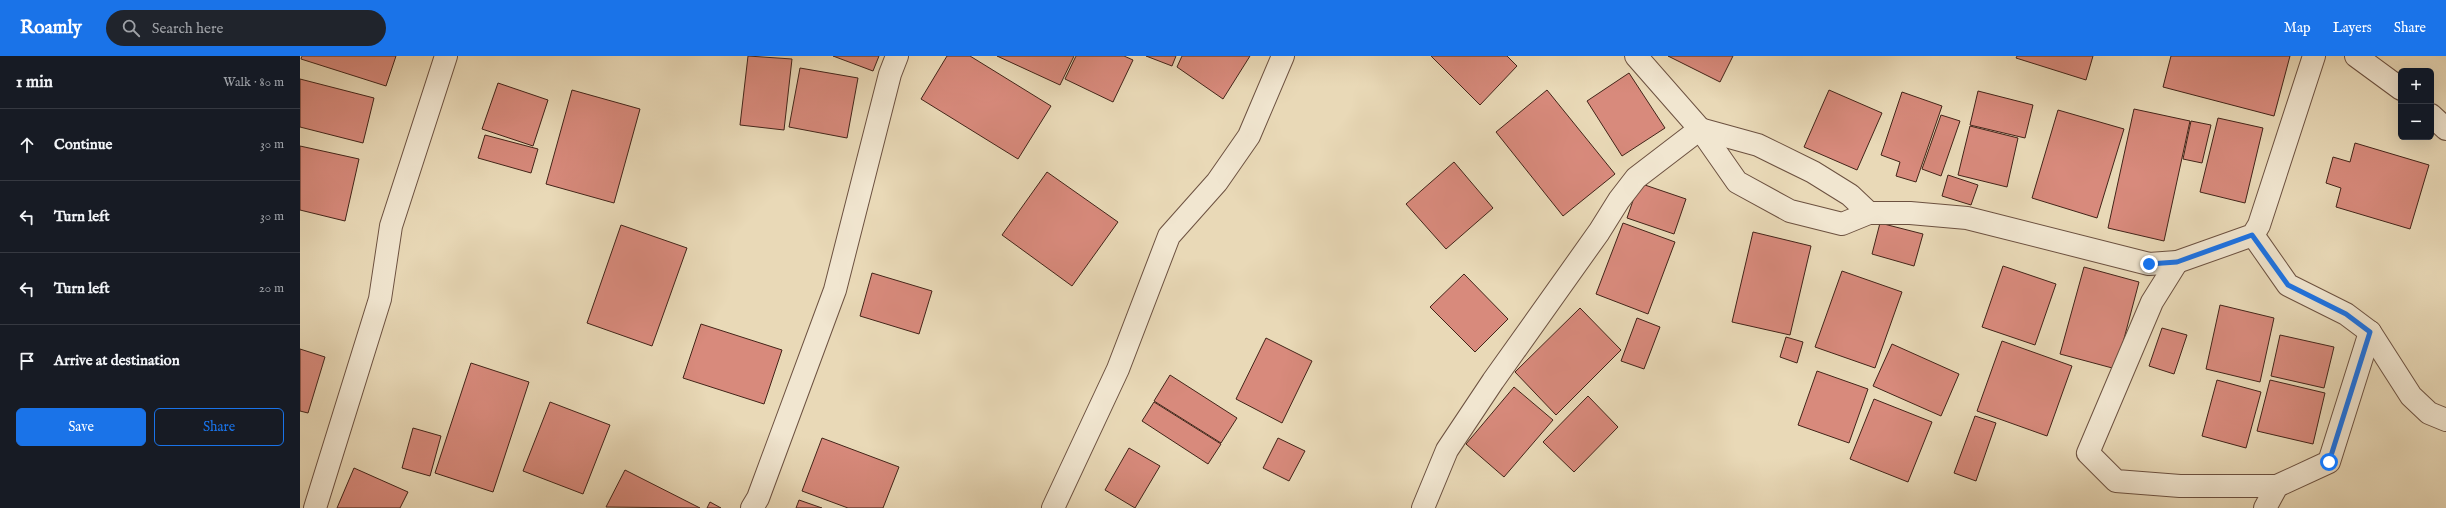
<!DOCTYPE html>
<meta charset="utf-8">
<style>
body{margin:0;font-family:"IM FELL English",serif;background:#20242c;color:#f1f3f6}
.controls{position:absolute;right:12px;top:12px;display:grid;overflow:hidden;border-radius:6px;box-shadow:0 4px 16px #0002}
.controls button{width:36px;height:36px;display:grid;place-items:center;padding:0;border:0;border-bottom:1px solid #363941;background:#171b24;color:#f1f3f6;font:20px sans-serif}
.stop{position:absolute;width:12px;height:12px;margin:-9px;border:3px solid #1a73e8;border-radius:50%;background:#fff}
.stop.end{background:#1a73e8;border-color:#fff;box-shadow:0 1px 4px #0008}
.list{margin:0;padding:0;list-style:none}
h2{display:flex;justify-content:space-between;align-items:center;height:52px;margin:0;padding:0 16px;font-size:17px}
h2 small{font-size:13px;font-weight:400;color:#9ea1a6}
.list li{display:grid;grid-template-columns:26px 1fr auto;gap:12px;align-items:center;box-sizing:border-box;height:72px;padding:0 16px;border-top:1px solid #363941}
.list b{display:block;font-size:15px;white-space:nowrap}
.list em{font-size:13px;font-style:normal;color:#9ea1a6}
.actions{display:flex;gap:8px;padding:12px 16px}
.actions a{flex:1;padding:9px 0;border:1px solid #1a73e8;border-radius:6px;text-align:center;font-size:14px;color:#1a73e8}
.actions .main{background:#1a73e8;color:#fff}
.icon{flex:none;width:22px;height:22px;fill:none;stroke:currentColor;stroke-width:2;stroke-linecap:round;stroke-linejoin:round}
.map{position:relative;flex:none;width:2146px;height:452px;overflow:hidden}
header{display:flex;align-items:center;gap:24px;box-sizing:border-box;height:56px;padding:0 20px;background:#1a73e8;color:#fff}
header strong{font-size:19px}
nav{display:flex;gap:22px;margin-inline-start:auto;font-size:14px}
.search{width:280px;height:36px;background:#20242c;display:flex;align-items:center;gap:10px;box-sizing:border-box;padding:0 14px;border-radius:22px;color:#9ea1a6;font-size:15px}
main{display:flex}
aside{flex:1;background:#171b24}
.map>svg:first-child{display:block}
</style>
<header>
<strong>Roamly</strong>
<div class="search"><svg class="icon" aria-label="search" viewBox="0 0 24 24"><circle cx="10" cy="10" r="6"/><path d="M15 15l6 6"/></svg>Search here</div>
<nav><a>Map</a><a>Layers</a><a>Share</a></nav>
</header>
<main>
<aside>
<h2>1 min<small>Walk · 80 m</small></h2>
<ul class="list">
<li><svg class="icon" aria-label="ahead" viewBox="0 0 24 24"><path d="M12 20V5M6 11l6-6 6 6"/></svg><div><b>Continue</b></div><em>30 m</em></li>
<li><svg class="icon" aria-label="left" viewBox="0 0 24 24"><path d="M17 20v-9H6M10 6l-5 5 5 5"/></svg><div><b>Turn left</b></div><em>30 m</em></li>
<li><svg class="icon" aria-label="left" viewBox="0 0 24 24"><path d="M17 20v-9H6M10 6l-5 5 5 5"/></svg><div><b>Turn left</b></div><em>20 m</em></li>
<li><svg class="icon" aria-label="arrive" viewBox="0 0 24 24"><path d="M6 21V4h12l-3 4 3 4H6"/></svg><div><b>Arrive at destination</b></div></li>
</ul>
<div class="actions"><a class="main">Save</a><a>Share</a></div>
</aside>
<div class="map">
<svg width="2146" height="452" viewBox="0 0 2146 452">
<rect width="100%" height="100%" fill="#e9d9b7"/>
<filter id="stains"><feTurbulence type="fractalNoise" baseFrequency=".005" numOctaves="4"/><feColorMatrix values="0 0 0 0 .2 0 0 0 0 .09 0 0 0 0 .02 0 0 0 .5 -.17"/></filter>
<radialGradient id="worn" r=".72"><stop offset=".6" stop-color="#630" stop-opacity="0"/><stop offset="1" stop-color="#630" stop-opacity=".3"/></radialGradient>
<g fill="#d88a7c" stroke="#432419">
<polygon points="2,0 96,0 86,30 1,3"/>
<polygon points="448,0 492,3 484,74 440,69"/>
<polygon points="533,0 579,0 573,15"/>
<polygon points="647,0 670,0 751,50 718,103 621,43"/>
<polygon points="697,0 774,0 760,29"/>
<polygon points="776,0 824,0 833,4 813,46 765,23"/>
<polygon points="846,0 876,0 872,10"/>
<polygon points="882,0 950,0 923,43 877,11"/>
<polygon points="1131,0 1207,0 1217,10 1180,49"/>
<polygon points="1368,0 1433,0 1420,26"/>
<polygon points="1717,0 1793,0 1786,24 1716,2"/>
<polygon points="1871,0 1990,0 1974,60 1863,31"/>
<polygon points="500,12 558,22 547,82 489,71"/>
<polygon points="1329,17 1365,72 1322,100 1287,45"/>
<polygon points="0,23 74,42 63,87 0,71"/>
<polygon points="198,27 248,44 233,90 182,73"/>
<polygon points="272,34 340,53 314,147 246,128"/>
<polygon points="1247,34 1315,118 1263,160 1196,76"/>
<polygon points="1529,34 1582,57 1557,114 1504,91"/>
<polygon points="1678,35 1733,49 1725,82 1670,69"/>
<polygon points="1602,36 1642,50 1616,126 1596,120 1600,106 1581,99"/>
<polygon points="1834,53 1890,65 1864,185 1808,172"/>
<polygon points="1758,54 1824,73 1797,162 1732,142"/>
<polygon points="1641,59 1660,65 1641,120 1622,113"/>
<polygon points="1918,62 1963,72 1945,147 1900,136"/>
<polygon points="1891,65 1911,69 1902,107 1883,103"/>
<polygon points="1670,70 1718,82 1707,131 1658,119"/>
<polygon points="185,79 238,93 231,117 178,102"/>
<polygon points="2055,87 2129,109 2110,173 2036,151 2041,132 2026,127 2033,101 2050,106"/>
<polygon points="0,90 59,103 45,165 0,154"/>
<polygon points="1154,106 1193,152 1146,193 1106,148"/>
<polygon points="747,116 818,166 772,230 702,179"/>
<polygon points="1648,119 1678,129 1671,149 1642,140"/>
<polygon points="1339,127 1386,143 1374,178 1327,162"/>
<polygon points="1323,167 1375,186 1348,258 1296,238"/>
<polygon points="1580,167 1623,178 1614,210 1572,198"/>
<polygon points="321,169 387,192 352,290 287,267"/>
<polygon points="1453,176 1511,190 1490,279 1432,266"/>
<polygon points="1703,210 1756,228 1735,289 1682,271"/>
<polygon points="1784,211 1839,226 1816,313 1760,298"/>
<polygon points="1542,215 1602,236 1575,312 1515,291"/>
<polygon points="572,217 632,235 619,278 560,260"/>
<polygon points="1164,218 1208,263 1175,296 1130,251"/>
<polygon points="1920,249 1974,262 1960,326 1906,313"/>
<polygon points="1280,252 1321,294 1256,359 1215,316"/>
<polygon points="1337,262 1360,271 1344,313 1321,305"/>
<polygon points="401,268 482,294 464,348 383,322"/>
<polygon points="1862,272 1887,279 1874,318 1849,310"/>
<polygon points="1980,279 2034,291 2024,332 1971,320"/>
<polygon points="1486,281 1503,286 1497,307 1480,301"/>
<polygon points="966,282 1012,305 982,367 936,343"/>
<polygon points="1702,285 1772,310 1747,380 1677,355"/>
<polygon points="1592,288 1659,318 1641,360 1573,330"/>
<polygon points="0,293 25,301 8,357 0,355"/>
<polygon points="171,307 229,326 193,436 135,417"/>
<polygon points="1517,315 1568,333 1549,387 1498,369"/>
<polygon points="870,319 937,362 921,387 854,345"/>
<polygon points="1917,324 1961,336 1946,392 1902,380"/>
<polygon points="1970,324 2025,337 2013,388 1957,375"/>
<polygon points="1214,331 1253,364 1204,421 1166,388"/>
<polygon points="1288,340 1318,371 1274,416 1243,386"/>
<polygon points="1574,343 1632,366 1608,426 1550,403"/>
<polygon points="250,346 310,369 283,438 223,415"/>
<polygon points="854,346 921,388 908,408 842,365"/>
<polygon points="1675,360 1696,367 1676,425 1654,417"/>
<polygon points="113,372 141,380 130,420 102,412"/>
<polygon points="522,382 599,411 583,452 548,452 502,435"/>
<polygon points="978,382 1005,395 989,425 963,412"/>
<polygon points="829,392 860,410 835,452 805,434"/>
<polygon points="54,412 108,436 100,452 37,452"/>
<polygon points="325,414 400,452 306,451"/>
<polygon points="499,444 522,452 496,452"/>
<polygon points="410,446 421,452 407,452"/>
</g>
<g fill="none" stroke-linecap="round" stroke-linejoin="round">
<g stroke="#6c5140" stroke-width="24">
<g id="street">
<polyline points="1336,0 1400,73 1437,126 1490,155 1542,168 1569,157 1610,157 1667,162 1849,208 1877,206 1953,179 1959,169 2014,0"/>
<polyline points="2056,0 2101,33"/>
<polyline points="2131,59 2146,73"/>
<polyline points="1400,73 1458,89 1513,116 1550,139 1569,157"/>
<polyline points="1953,179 1988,229 2046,258 2070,276 2111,340 2129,357 2146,364"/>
<polyline points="1877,206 1852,246 1788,397 1816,425 1880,430 1977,430"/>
<polyline points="15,452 80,243 91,170 146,0"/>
<polyline points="452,452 458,442 535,234 590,18 597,0"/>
<polyline points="753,452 818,313 869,180 917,126 949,80 983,0"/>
<polyline points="1123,452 1147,394 1193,325 1299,176 1319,144 1336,122 1400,73"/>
<polyline points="1965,452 1977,430 2029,406 2070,276"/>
</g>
</g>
<use href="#street" stroke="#f1e6d0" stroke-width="22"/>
</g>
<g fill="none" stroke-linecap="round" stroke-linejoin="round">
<polyline stroke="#1a73e8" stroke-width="5" points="1849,208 1877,206 1952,179 1988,229 2046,258 2070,276 2029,406"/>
</g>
<rect width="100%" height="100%" filter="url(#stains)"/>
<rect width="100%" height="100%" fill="url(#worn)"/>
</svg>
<div class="controls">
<button>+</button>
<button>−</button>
</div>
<div class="stop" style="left:2029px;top:406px"></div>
<div class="stop end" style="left:1849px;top:208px"></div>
</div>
</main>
